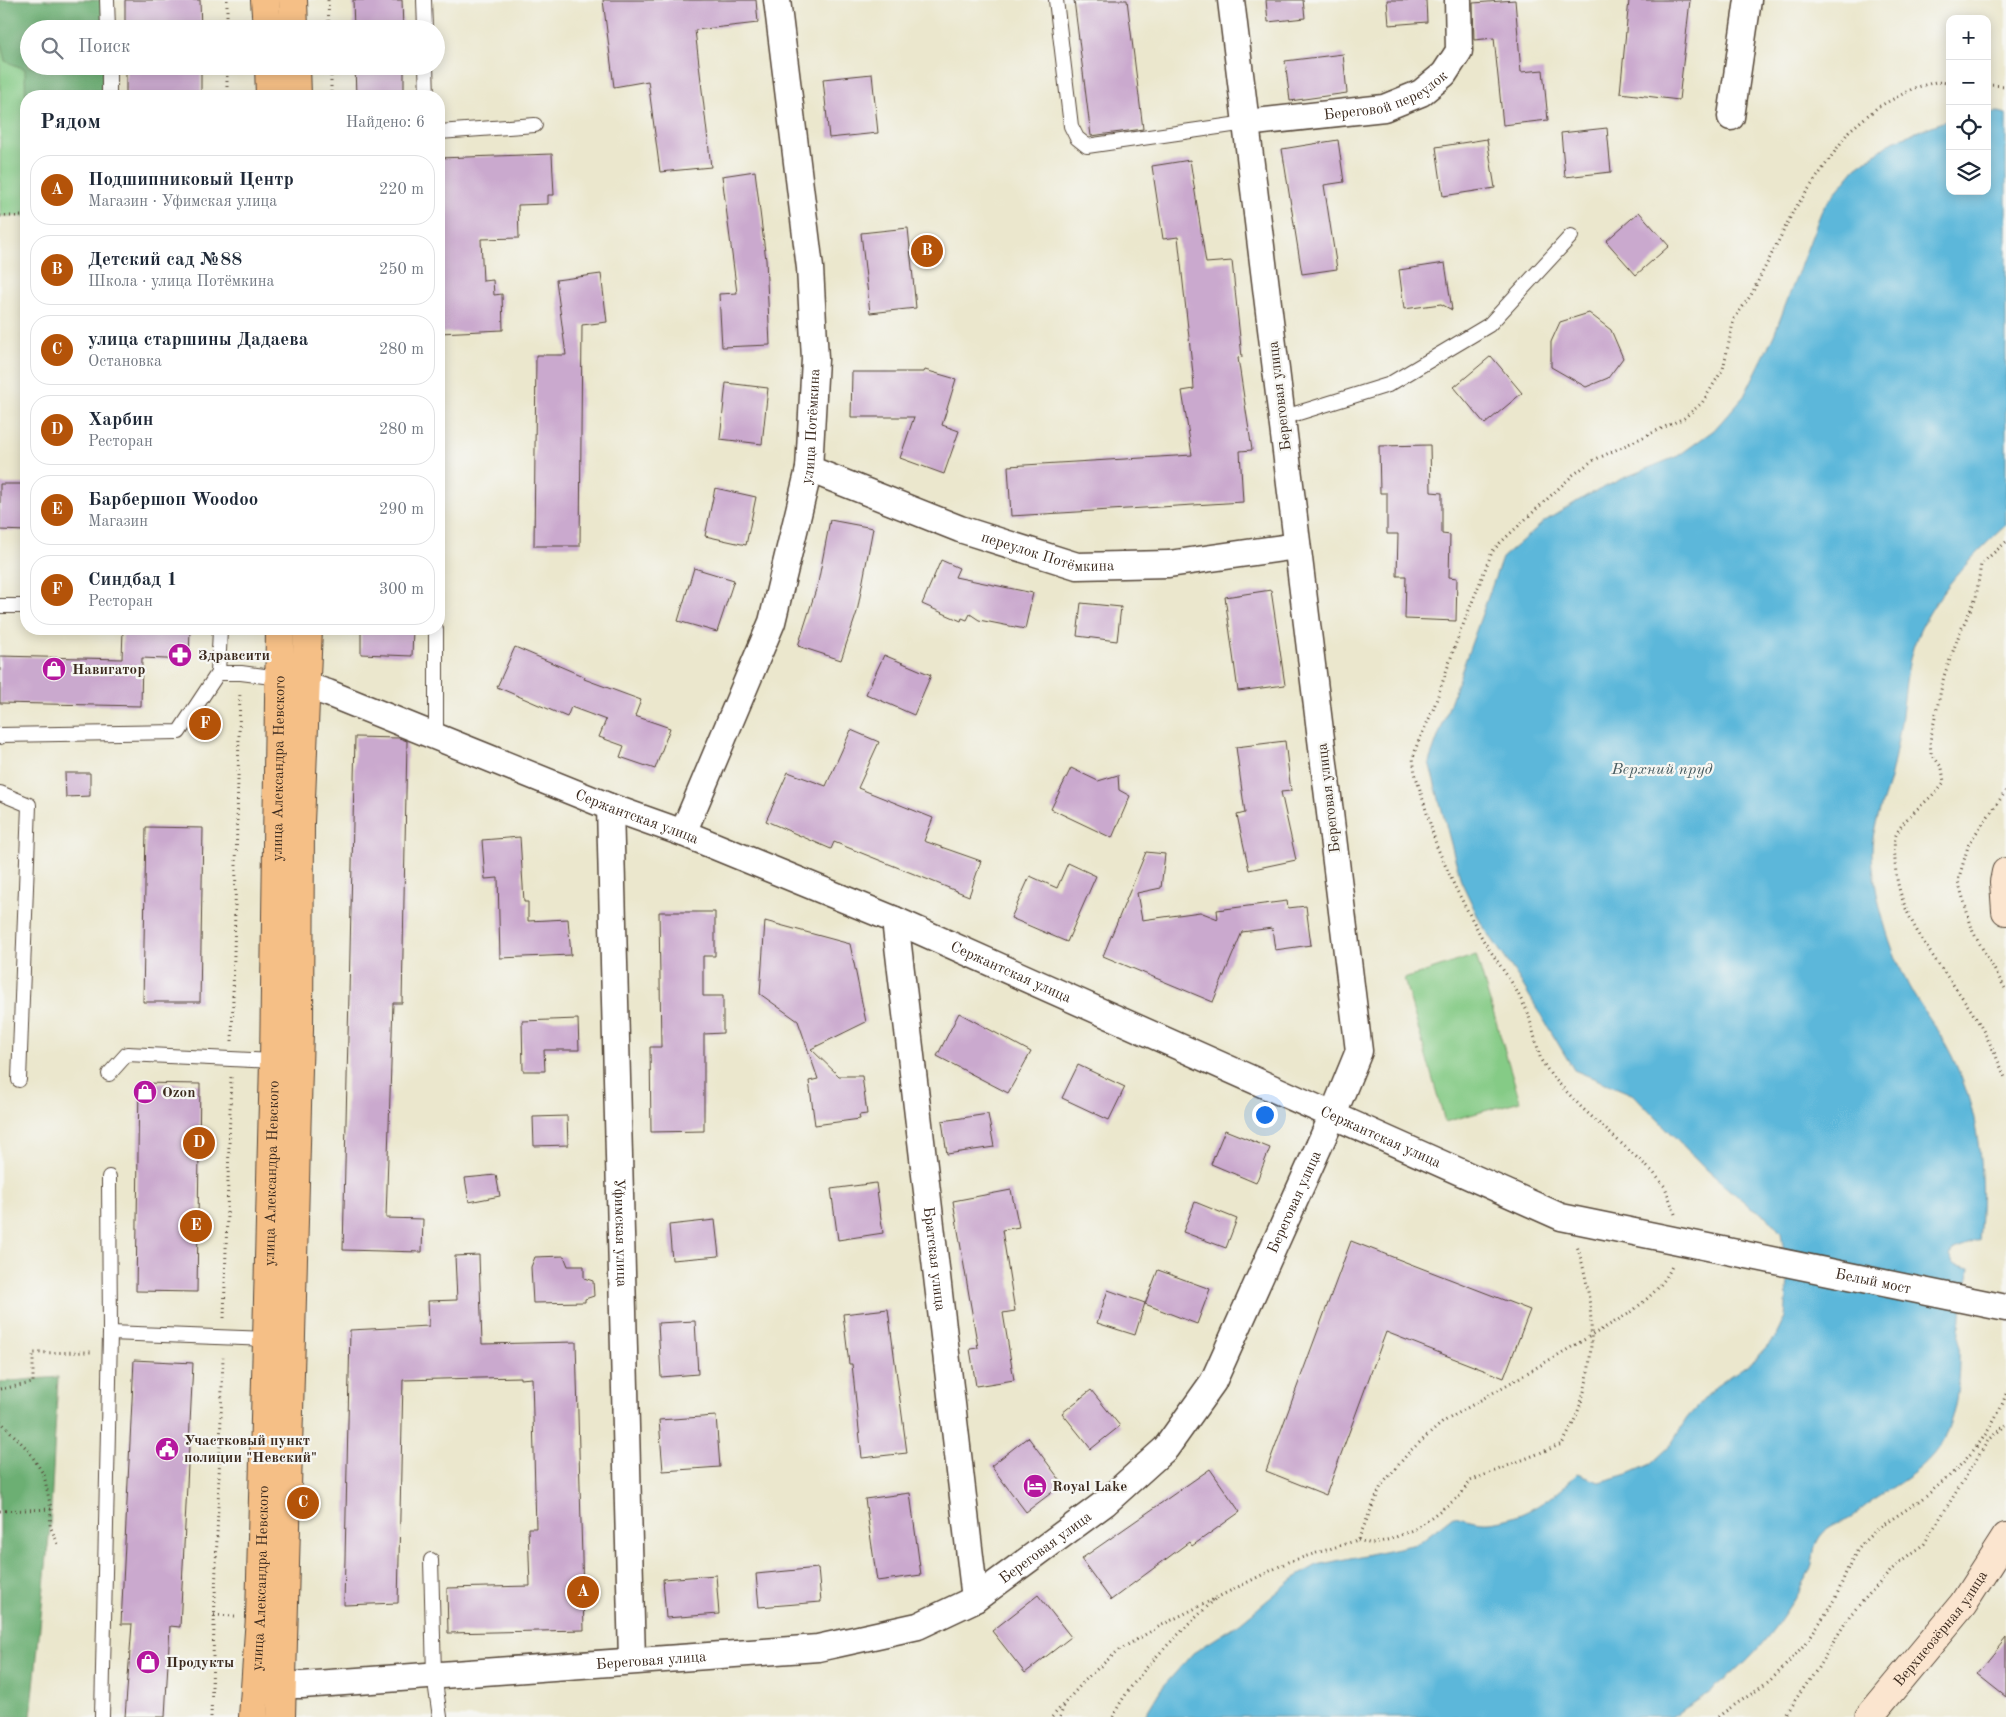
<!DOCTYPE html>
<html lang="ru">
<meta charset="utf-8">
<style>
body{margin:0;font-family:"Old Standard TT",serif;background:#f6f6f7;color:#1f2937}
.controls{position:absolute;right:15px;top:15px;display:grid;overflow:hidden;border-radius:10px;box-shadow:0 2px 12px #0003}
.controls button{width:45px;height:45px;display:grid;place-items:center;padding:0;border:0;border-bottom:1px solid #e0e1e3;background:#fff;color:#1f2937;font:25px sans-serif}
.you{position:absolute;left:1264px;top:1114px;width:18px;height:18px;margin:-12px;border:4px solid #fff;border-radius:50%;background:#1a73e8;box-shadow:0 0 0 8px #1a73e833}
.badge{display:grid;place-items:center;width:32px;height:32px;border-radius:50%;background:#b45309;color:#fff;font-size:16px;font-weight:700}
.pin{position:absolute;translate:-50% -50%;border:2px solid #fff;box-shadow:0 1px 5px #0006}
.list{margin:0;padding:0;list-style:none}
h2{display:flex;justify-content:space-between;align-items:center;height:65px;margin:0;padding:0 20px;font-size:21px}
h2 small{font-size:16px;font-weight:400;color:#747a83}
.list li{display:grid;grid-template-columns:32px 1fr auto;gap:15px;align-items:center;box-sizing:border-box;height:70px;margin:0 10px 10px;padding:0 10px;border:1px solid #e0e1e3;border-radius:20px}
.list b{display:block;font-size:19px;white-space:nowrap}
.list p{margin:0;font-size:16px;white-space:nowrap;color:#747a83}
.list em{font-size:16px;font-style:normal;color:#747a83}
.icon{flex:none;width:28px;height:28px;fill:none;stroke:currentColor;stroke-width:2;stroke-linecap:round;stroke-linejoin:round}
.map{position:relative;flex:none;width:2006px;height:1717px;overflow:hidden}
.search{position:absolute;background:#fff;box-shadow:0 2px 12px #0003;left:20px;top:20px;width:425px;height:55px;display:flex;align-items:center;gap:12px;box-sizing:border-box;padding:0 18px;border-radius:28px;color:#747a83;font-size:19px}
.panel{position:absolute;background:#fff;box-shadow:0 2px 12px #0003;left:20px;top:90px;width:425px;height:545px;border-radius:20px}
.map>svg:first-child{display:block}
</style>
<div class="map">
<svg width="2006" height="1717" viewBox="0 0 2006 1717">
<rect width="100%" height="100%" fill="#f6f6f2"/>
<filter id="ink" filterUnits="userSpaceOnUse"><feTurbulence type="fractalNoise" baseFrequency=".02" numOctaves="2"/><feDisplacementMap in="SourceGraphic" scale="10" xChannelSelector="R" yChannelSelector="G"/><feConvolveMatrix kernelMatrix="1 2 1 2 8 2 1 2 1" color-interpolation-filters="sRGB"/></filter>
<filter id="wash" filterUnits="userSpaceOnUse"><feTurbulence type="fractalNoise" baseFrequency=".0096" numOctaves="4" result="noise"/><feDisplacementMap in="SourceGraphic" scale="20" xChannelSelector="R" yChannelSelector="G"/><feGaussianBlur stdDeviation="1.12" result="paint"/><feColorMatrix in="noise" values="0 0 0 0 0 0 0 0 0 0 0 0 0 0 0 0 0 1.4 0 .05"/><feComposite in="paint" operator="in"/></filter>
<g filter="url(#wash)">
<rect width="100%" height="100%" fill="#ebe7cd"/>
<g fill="#85cb86" stroke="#607a52">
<polygon points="0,0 29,29 26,216 0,216"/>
<polygon points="1476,955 1520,1101 1445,1122 1404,979"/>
</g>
<g fill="#6caf73" stroke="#546c48">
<polygon points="0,0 107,0 108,29 29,29 29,66 109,66 109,96 26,96 26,118 25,69 5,61 0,39"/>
<polygon points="58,1377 50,1526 31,1717 0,1717 0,1382"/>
</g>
<path fill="#5cb7da" stroke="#4c707c" d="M1999,112L2006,114V525C1971,557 1936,593 1917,637C1905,665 1905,700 1900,729C1897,745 1894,762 1890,779C1883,803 1871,829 1872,854C1874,900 1893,963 1918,1002C1932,1023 1946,1041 1956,1065C1981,1119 1985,1182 1979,1240L1954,1249L1949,1256L1954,1264L1970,1268C1967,1284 1962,1301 1961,1317C1957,1356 1963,1393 1947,1432C1931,1469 1897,1483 1867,1504C1861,1508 1856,1515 1849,1518C1839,1523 1831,1525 1823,1533C1814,1543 1814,1552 1812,1564C1810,1572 1804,1580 1800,1588C1770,1643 1727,1687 1671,1717H1144L1161,1689L1193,1653L1240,1623L1293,1579L1317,1565L1417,1544L1453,1516C1464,1518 1478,1523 1489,1522C1524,1519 1553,1498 1577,1474L1600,1482L1628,1474L1651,1464L1668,1448L1687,1418L1715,1387L1757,1358L1775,1338L1785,1317L1788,1279L1781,1233L1769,1218L1749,1206L1706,1169L1634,1095L1574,1070L1518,977L1481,923L1461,881L1429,762L1502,558L1545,521L1586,496L1626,477L1678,456L1714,430L1744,396L1774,335L1823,207L1856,168L1893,141L1950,119V191H1987V113Z"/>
<g id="blocks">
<g fill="#caa9ce">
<polygon points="125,0 200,0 201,29 125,29"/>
<polygon points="353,0 402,0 403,29 354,29"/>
<polygon points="603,0 756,0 758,23 695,30 711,167 660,172 648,81 614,87"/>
<polygon points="1074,0 1127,0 1143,129 1091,136"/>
<polygon points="1266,0 1303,0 1305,18 1268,22"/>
<polygon points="1387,0 1426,0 1427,22 1389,25"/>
<polygon points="1515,0 1521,72 1543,70 1548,120 1503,125 1494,38 1474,40 1473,3"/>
<polygon points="1629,0 1690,0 1679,100 1620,93"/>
<polygon points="1343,54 1347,93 1290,101 1285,61"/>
<rect x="126" y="66" width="75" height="30"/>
<polygon points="355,66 404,66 404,95 356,96"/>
<polygon points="872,74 878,133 829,138 823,79"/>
<polygon points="1607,128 1611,172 1565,177 1561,133"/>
<polygon points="1487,139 1495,188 1443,196 1436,147"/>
<polygon points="1338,140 1344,182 1324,185 1337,269 1302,274 1282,149"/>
<polygon points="552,154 554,195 548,195 548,204 518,205 519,238 481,239 483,281 493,280 494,295 502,294 503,330 439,333 439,158"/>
<polygon points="1190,160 1206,263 1232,261 1242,357 1238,358 1252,450 1240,451 1243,502 1011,516 1008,466 1192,455 1182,391 1194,389 1193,374 1178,237 1163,239 1152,166"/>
<polygon points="755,171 766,260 770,345 722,347 719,294 737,293 722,176"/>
<polygon points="1639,212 1669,246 1636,275 1606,241"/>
<polygon points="908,228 916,308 870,313 861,233"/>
<polygon points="1445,263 1452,310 1441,304 1404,309 1399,270"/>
<polygon points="601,274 607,322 582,325 580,546 534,546 536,355 566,355 556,280"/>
<polygon points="1589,313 1611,330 1623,358 1608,378 1586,387 1551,367 1551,342 1560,322"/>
<polygon points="1491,356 1522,393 1485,424 1454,387"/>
<polygon points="925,370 956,379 942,425 959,431 944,474 900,458 914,417 851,417 852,372 924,372"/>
<polygon points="726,383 768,388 762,444 720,439"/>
<polygon points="1430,445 1431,492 1442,493 1442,534 1450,535 1449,577 1457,578 1456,621 1405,619 1406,576 1397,576 1398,534 1387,534 1387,493 1380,493 1379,446"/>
<polygon points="0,484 26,484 26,531 0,530"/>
<polygon points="715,488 756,497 746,545 705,536"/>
<polygon points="830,520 873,528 857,612 841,660 798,646 818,583"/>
<polygon points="941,560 959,568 955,577 1033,593 1025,629 979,620 970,614 967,620 962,618 961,621 922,604"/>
<polygon points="694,568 734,580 717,632 678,621"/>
<polygon points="1271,590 1285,685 1238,691 1225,597"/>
<polygon points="1081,603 1121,607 1117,641 1077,636"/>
<polygon points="123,629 190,629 189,660 142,658 141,706 0,703 0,656 122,659"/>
<polygon points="361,629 413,629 412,656 361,654"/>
<polygon points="515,647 585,677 584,679 641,700 635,716 670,728 655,769 620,757 624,746 599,737 606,720 571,707 567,717 497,687"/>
<polygon points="884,655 931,675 914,715 866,694"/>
<polygon points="851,730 879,742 858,788 933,818 924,841 981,861 969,896 834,842 831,849 766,821 788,772 826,786"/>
<polygon points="355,737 399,738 407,741 402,1003 393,1003 386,1218 423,1219 422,1252 343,1250"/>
<polygon points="1285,741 1291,791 1281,792 1296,860 1249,870 1237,815 1245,813 1236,747"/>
<polygon points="1071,768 1098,781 1118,775 1119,790 1130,796 1112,838 1051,809"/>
<polygon points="65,773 90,773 90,796 66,797"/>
<polygon points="146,827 203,828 200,1002 143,1002"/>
<polygon points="520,837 524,902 528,902 528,921 568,919 571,955 500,958 498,878 485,879 482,840"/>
<polygon points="1146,852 1165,854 1161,888 1137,893 1142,920 1200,912 1218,919 1217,910 1287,901 1288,908 1306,906 1311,945 1275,950 1272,928 1242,932 1213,1002 1103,956"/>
<polygon points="1068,863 1096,876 1067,942 1011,918 1030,876 1057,888"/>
<polygon points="659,912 715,912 715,956 703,956 703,996 723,996 723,1033 704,1034 704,1131 651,1132 650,1047 661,1047"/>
<polygon points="765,921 850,944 866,1022 811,1049 839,1076 862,1076 867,1114 859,1115 860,1119 815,1125 809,1081 818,1079 798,1021 760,994"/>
<polygon points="959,1013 1031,1052 1008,1093 937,1056"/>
<polygon points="578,1019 579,1050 544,1050 545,1071 523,1071 522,1021"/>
<polygon points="1078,1065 1125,1087 1109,1120 1062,1098"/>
<polygon points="139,1083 200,1084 197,1292 136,1291"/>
<polygon points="988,1114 994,1147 947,1154 942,1121"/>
<polygon points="567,1116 568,1145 534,1146 533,1117"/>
<polygon points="1225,1130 1270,1148 1256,1183 1211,1164"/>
<polygon points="496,1175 500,1196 469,1202 465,1178"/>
<polygon points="876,1183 883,1233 838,1240 831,1189"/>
<polygon points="1011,1190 1019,1227 1002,1230 1015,1311 1003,1313 1014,1380 976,1386 970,1349 978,1348 953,1201"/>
<polygon points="1195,1202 1237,1219 1226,1248 1183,1232"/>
<polygon points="715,1220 719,1256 672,1260 669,1225"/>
<polygon points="1351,1241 1530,1310 1504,1378 1386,1332 1326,1495 1266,1471"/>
<polygon points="479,1255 482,1344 576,1342 584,1630 448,1633 447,1588 530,1586 528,1528 536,1528 532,1378 520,1379 520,1377 403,1380 398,1603 344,1605 350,1330 429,1326 428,1301 457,1300 455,1256"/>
<polygon points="564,1256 568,1266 584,1266 584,1278 593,1281 594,1296 585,1299 585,1302 533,1303 531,1267 535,1257"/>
<polygon points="1158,1270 1210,1289 1197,1324 1145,1304"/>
<polygon points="1108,1290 1145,1303 1135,1335 1097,1323"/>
<polygon points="888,1309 907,1453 862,1458 852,1364 849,1364 843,1314"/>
<polygon points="695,1321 698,1374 661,1377 658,1323"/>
<polygon points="134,1360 193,1363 180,1627 170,1626 165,1717 125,1717 132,1624 121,1624"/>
<polygon points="1091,1390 1120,1426 1091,1449 1062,1413"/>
<polygon points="716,1416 720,1467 663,1471 659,1420"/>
<polygon points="1028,1437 1063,1484 1026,1512 991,1466"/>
<polygon points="1210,1469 1240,1512 1192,1546 1189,1542 1111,1600 1081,1559"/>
<polygon points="910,1493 921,1575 877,1581 865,1499"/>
<polygon points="818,1568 821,1602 759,1607 756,1574"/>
<polygon points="716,1575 719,1614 666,1618 663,1579"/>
<polygon points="1038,1595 1071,1637 1025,1673 992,1631"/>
<polygon points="2006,1638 2006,1697 1977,1674"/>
</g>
</g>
</g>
<g filter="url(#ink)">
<use href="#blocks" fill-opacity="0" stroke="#554638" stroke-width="1"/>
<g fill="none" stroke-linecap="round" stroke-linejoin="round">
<g stroke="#554638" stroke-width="16">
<g id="lane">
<polyline points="107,0 108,29"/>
<polyline points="424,0 425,29"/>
<polyline points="1056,0 1071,126 1077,138 1087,146 1246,123"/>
<polyline points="109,66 109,96"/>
<polyline points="426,66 427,96"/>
<polyline points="439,132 535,125"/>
<polyline points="1282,418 1388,385 1489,325 1571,236"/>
<polyline points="0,606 26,606"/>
<polyline points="218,673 241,673 279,678"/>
<polyline points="0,737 0,735 179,732 218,673 220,629"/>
<polyline points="436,737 436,629"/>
<polyline points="0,793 29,805 19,1080"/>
<polyline points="109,1074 127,1054 274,1061"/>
<polyline points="110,1333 266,1339"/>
<polyline points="431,1560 434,1675 440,1717"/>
<polyline points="102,1717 110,1333 109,1177"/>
</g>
</g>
<g stroke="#554638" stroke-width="29">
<g id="street">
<polyline points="1731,117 1748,0"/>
<path id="s1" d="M1246,123L1384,108L1421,93L1444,74L1459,51L1458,0"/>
<path id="s2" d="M809,469L960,529L1077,566L1169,564L1297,546"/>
<path id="s3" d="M284,679L328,693L610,807L683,833L895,920L1561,1217L2006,1308"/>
<path id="s4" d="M610,807L632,1660"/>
<path id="s5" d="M683,833L772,622L809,469L815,359L810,268L777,0"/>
<path id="s6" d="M895,920L975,1599"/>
<path id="s7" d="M283,1685H302L818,1648L918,1626L975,1599L1105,1503L1166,1448L1213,1382L1332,1117L1359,1051L1231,0"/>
</g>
</g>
<g stroke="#554638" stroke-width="30">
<g id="secondary">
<polyline points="2006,872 2004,882 2006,911"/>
<path id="s8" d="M1869,1717L1963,1604L2006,1537"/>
</g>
</g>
<g stroke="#554638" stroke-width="30">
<g id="primary">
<polyline points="265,0 267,29"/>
<polyline points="293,0 294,29"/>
<polyline points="269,66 270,96"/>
<polyline points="296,66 297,96"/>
<path id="s9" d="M253,1717L260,1617L274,1061L280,629"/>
<polyline points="281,1717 299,1030 300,823 308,629"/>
</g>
</g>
<g stroke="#554638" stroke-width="3" stroke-dasharray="1 4" stroke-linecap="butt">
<polyline points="227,0 227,29"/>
<polyline points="328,0 329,29"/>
<polyline points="227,66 227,96"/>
<polyline points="331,66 331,96"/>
<polyline points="1987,85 2006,86"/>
<polyline points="0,216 26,216"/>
<path d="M2006,542L1981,564L1976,598L1960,632L1944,676L1930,741L1931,753L1942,768L1944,782C1930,802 1907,812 1896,835C1893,843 1895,853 1895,862C1898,922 1943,966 1974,1015C1987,1036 1997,1057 2006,1080"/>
<polyline points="2006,791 1969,843 1958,881 1973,932 2006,990"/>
<polyline points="232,1041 240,692"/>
<polyline points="1675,1214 1665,1187 1653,1172 1582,1108 1551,1075 1541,1060 1528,1013 1514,986 1483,940 1455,887 1437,847 1415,773 1413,758 1417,745 1433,710 1456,643 1492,552 1500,543 1573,475 1592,461 1684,418 1702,403 1723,369 1734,319 1751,295 1794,210 1849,131 1878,107 1914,88 1936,82 1950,83"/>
<polyline points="224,1318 231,1077"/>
<polyline points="0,1389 33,1383 33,1353 91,1352"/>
<polyline points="0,1421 29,1451 44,1475 51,1509 50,1526 59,1546"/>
<polyline points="0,1511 51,1509"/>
<path d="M1358,1540L1372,1544L1391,1539L1415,1529L1460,1496L1470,1481L1562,1444C1598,1386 1598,1309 1577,1246"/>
<polyline points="214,1615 236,1616"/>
<polyline points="211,1717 223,1357"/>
<path d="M1052,1717L1089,1676L1119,1650L1160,1626L1288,1562L1358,1540L1381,1486L1410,1451L1443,1422L1630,1313C1647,1299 1663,1287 1672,1266"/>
<polyline points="1060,1717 1064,1705"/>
<path d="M1113,1717C1133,1673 1182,1632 1216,1598"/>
<path d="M1718,1717C1734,1704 1752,1695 1768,1682C1784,1668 1799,1652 1812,1634C1822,1619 1834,1603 1841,1585C1847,1570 1852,1556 1864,1542C1880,1524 1905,1512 1924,1497C1958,1472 1993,1434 2006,1394"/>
<polyline points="1783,1717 1816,1671 1850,1615 1898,1563 1924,1544 1989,1439 2006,1425"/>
</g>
<use href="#lane" stroke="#fff" stroke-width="14"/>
<use href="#street" stroke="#fff" stroke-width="26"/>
<use href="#secondary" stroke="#fbe5cf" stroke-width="28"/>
<use href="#primary" stroke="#f5bf86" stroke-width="28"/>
</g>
</g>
<defs>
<g id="pharmacy-disc" transform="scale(1.25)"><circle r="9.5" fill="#b5179e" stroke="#f6f6f2"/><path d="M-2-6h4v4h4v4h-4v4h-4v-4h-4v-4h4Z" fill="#fff"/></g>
<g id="shop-disc" transform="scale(1.25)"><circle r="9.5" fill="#b5179e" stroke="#f6f6f2"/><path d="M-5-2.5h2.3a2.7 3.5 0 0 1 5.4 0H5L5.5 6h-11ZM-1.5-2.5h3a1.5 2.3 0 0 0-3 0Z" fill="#fff"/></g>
<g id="civic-disc" transform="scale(1.25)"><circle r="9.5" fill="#b5179e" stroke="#f6f6f2"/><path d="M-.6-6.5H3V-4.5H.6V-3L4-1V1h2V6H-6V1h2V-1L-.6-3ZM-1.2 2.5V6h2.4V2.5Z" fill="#fff"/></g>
<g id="hotel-disc" transform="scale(1.25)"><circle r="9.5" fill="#b5179e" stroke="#f6f6f2"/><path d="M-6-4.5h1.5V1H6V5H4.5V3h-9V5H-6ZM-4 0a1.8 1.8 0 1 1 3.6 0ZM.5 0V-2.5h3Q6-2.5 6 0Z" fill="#fff"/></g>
</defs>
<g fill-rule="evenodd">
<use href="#pharmacy-disc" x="180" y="655"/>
<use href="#shop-disc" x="54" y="669"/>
<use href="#shop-disc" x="145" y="1092"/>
<use href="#civic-disc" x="167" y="1449"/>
<use href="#hotel-disc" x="1035" y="1486"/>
<use href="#shop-disc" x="148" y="1662"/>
</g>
<g text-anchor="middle" stroke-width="4.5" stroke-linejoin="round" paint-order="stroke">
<g font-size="15" fill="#3b2a1e" stroke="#f6f6f2">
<text dy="5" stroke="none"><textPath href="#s1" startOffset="144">Береговой переулок</textPath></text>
<text transform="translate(1279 396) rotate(-97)" y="5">Береговая улица</text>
<text dy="5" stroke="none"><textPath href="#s5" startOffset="429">улица Потёмкина</textPath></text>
<text dy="5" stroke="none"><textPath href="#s2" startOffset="254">переулок Потёмкина</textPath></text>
<text dy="5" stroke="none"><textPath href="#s9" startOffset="949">улица Александра Невского</textPath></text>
<text transform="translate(1328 798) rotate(-97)" y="5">Береговая улица</text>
<text dy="5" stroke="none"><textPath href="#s3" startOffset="379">Сержантская улица</textPath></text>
<text dy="5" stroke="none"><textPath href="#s3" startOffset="784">Сержантская улица</textPath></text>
<text dy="5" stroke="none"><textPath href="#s3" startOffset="1189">Сержантская улица</textPath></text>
<text dy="5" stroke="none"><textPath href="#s9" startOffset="544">улица Александра Невского</textPath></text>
<text dy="5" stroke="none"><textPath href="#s7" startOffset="1224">Береговая улица</textPath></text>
<text dy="5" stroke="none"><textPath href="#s4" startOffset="426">Уфимская улица</textPath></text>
<text dy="5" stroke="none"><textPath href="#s6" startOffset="341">Братская улица</textPath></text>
<text dy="5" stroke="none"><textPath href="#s3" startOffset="1705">Белый мост</textPath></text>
<text dy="5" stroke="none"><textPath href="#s7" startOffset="789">Береговая улица</textPath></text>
<text dy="5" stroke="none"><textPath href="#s9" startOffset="139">улица Александра Невского</textPath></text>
<text dy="5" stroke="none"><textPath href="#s8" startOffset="114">Верхнеозёрная улица</textPath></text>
<text dy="5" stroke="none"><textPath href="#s7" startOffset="369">Береговая улица</textPath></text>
</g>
<g font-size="15" font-weight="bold" fill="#3b2a1e" stroke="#f6f6f2" text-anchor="start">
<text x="198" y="660">Здравсити</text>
<text x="72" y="674">Навигатор</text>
<text x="162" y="1097">Ozon</text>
<text x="184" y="1445">Участковый пункт<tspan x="184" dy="17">полиции "Невский"</tspan></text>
<text x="1052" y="1491">Royal Lake</text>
<text x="166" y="1667">Продукты</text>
</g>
<g font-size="16" font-style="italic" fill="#475b60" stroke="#f6f6f2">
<text x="1662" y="774">Верхний пруд</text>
</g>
</g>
</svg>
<div class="controls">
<button>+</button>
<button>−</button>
<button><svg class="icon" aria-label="locate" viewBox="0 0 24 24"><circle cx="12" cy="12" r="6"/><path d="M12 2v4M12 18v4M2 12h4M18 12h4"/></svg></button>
<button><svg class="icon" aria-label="layers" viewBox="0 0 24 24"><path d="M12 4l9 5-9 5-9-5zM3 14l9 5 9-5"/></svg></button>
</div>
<div class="you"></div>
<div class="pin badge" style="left:583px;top:1592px">A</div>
<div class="pin badge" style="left:927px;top:251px">B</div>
<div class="pin badge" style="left:303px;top:1503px">C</div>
<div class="pin badge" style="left:199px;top:1143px">D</div>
<div class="pin badge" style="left:196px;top:1226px">E</div>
<div class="pin badge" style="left:205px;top:724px">F</div>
<div class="search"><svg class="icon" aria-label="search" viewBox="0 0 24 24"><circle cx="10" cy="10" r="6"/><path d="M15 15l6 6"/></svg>Поиск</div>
<section class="panel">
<h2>Рядом<small>Найдено: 6</small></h2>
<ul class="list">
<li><span class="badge">A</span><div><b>Подшипниковый Центр</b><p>Магазин · Уфимская улица</p></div><em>220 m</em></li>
<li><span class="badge">B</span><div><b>Детский сад №88</b><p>Школа · улица Потёмкина</p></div><em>250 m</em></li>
<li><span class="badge">C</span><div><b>улица старшины Дадаева</b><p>Остановка</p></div><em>280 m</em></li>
<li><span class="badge">D</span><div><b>Харбин</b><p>Ресторан</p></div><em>280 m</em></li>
<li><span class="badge">E</span><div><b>Барбершоп Woodoo</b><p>Магазин</p></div><em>290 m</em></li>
<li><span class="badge">F</span><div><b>Синдбад 1</b><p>Ресторан</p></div><em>300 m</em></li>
</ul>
</section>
</div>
